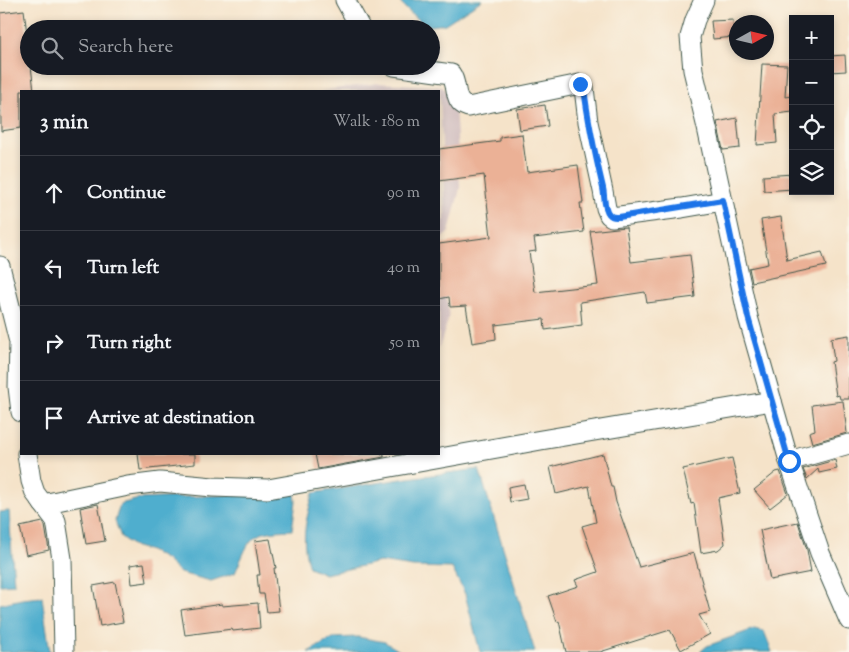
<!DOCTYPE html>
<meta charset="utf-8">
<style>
body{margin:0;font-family:"Sorts Mill Goudy",serif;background:#20242c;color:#f1f3f6}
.controls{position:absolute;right:15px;top:15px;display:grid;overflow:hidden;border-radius:0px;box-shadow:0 2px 8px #0003}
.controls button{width:45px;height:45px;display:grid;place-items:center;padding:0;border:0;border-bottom:1px solid #363941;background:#171b24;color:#f1f3f6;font:25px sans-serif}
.compass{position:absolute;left:729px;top:15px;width:45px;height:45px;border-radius:50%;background:#171b24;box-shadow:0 2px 8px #0003;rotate:82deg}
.stop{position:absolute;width:15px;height:15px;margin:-11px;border:4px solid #1a73e8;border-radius:50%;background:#fff}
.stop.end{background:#1a73e8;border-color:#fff;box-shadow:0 1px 5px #0008}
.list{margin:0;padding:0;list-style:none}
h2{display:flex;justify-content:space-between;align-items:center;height:65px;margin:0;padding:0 20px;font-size:21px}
h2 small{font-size:16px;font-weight:400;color:#9ea1a6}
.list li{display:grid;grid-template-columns:32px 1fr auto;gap:15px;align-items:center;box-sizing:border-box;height:75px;padding:0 20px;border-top:1px solid #363941}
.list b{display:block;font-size:19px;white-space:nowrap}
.list em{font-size:16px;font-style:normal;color:#9ea1a6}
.icon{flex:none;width:28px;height:28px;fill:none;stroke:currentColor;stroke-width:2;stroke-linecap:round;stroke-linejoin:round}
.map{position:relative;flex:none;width:849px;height:652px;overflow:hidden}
.search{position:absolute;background:#171b24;box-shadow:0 2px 8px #0003;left:20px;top:20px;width:420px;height:55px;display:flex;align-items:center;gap:12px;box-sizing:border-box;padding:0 18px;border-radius:28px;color:#9ea1a6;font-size:19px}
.panel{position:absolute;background:#171b24;box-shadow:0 2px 8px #0003;left:20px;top:90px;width:420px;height:365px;border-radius:0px}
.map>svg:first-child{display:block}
</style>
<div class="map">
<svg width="849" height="652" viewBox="0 0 849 652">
<rect width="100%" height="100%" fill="#fbf7ec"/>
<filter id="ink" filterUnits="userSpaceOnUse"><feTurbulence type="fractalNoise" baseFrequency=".02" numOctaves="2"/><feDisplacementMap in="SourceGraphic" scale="10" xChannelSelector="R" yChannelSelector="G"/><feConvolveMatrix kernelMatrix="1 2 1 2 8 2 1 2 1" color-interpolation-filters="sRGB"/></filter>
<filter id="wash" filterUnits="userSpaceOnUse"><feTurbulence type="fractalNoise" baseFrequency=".0096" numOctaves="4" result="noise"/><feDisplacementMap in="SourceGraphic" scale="20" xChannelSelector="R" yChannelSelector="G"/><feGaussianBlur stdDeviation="1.12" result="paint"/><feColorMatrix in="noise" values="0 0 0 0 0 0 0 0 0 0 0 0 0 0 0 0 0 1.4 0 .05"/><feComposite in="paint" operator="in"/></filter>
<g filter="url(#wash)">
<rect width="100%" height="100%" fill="#f5e3c9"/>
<polygon fill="#d2bfc0" points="378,83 443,87 455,104 460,188 449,232 440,240 449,316 439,348 439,299 443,298 439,271 439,221 445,220 440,93 439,91 387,91 387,90 373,91 319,91"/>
<g fill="#4faece" stroke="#377681">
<polygon points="399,0 482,0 445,24 430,26 417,19 402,5"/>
<path d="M479,469L535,652H480L465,594L452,568L413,567L380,562L325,574L309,567C300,537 306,522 313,493L408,478Z"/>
<path d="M291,492L295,494L296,501L292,530C249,532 252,535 235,573L211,581L180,573L165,559L150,551L133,546L121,537L115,521L120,504L139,499Z"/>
<polygon points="9,511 14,584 0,585 0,512"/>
<polygon points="42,597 50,652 0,652 0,604 22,599"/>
<polygon points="754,629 764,631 772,652 700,652 707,646"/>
<polygon points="358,637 385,642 401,652 308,652 333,638"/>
</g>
<g id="blocks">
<g fill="#ebb196">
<polygon points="24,10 29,50 29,66 31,66 34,91 21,91 21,128 1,131 0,13"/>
<polygon points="733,20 734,37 713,39 711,21"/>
<polygon points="845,55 846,71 830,72 830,56"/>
<polygon points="762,64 787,65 785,97 793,96 793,112 775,114 777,143 757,145"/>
<polygon points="545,105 548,126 520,130 517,109"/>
<polygon points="737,118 740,148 723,150 717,122"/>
<polygon points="522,134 527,172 578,165 583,203 580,203 584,232 534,238 536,251 529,252 535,292 598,285 590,231 626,227 631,262 690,255 695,297 647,303 645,292 580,302 582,325 545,330 544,319 495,325 496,339 472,343 466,306 450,307 449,297 439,299 439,244 491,237 484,175 439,181 439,149 500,141 500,137"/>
<polygon points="793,174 793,189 764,191 763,176"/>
<polygon points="781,217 787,260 822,252 826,266 752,282 749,268 768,264 761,220"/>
<polygon points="849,335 849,399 840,399 839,395 836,396 831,362 834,361 831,338"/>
<polygon points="843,401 847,433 812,443 809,432 815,430 812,405"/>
<polygon points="138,454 195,454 195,464 140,470"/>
<polygon points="315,454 384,454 384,457 318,469"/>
<polygon points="603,454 611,487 613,487 616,502 639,567 694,553 710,612 699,615 710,634 681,650 670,630 600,652 566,652 559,621 557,622 548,596 578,586 575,580 598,572 582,526 596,522 589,486 556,494 550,467"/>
<polygon points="732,458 740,493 718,498 725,544 718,550 701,553 694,503 691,504 683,469"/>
<polygon points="835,460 837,469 819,473 818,469 807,479 803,469"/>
<polygon points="780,471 788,494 770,508 754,490 776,472"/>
<polygon points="524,484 527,499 510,502 508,487"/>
<polygon points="98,504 105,541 86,544 80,508"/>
<polygon points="43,522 45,526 49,550 26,555 20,527"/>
<polygon points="798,522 807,550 811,572 770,580 760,530"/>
<polygon points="270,539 276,568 274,568 279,611 267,612 264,594 259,594 257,575 260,575 255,541"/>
<polygon points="144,563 147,582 132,584 130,565"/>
<polygon points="115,582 123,622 100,626 93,586"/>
<polygon points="258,603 260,628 233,631 232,629 185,635 181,610 222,604 222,606"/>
</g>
</g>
</g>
<g filter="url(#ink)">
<use href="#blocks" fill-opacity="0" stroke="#3f564a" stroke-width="1"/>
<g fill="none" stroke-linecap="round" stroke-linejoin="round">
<g stroke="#3f564a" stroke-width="21">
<g id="street">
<polyline points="345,0 361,29"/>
<polyline points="704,0 695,20 690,37 693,70 707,128 748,317 789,461 820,553 849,620"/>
<path d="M394,66L451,74C459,85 452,102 468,107L580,84L584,88L588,122L603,191L606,208L609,215L612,217L682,208L723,201"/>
<polyline points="0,266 19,342 18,387 21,412"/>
<polyline points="27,454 31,481 35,493 56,521 62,559 64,652"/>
<polyline points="789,461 849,444"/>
<polyline points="43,504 128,486 160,482 213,487 268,489 541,440 772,401"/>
</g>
</g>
<use href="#street" stroke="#fff" stroke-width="19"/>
</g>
</g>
<g fill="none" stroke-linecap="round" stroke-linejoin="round" filter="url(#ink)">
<path stroke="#1a73e8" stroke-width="6" d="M580,84L584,88C588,122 595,154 603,188C605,196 603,207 609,214C612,218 615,217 619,217L723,200L748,317L789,461"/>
</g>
</svg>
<div class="controls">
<button>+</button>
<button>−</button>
<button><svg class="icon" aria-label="locate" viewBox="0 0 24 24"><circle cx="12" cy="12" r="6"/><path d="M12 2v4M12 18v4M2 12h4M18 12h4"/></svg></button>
<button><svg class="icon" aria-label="layers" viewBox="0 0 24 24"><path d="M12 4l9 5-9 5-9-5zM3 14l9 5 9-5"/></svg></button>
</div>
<svg class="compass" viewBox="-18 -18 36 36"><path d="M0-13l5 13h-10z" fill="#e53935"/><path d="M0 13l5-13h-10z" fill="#9ea1a6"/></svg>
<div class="stop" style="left:789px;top:461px"></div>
<div class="stop end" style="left:580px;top:84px"></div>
<div class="search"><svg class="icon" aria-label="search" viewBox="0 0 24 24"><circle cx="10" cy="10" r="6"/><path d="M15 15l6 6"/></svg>Search here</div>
<section class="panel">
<h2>3 min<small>Walk · 180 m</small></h2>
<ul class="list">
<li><svg class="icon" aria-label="ahead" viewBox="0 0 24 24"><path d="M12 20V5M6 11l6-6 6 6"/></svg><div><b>Continue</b></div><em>90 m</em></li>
<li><svg class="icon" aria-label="left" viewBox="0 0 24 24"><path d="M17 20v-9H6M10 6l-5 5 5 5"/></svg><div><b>Turn left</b></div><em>40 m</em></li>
<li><svg class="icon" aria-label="right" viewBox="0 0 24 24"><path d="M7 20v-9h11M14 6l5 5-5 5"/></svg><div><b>Turn right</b></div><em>50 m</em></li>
<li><svg class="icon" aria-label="arrive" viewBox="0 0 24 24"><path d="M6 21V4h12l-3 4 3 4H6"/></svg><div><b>Arrive at destination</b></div></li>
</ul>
</section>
</div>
